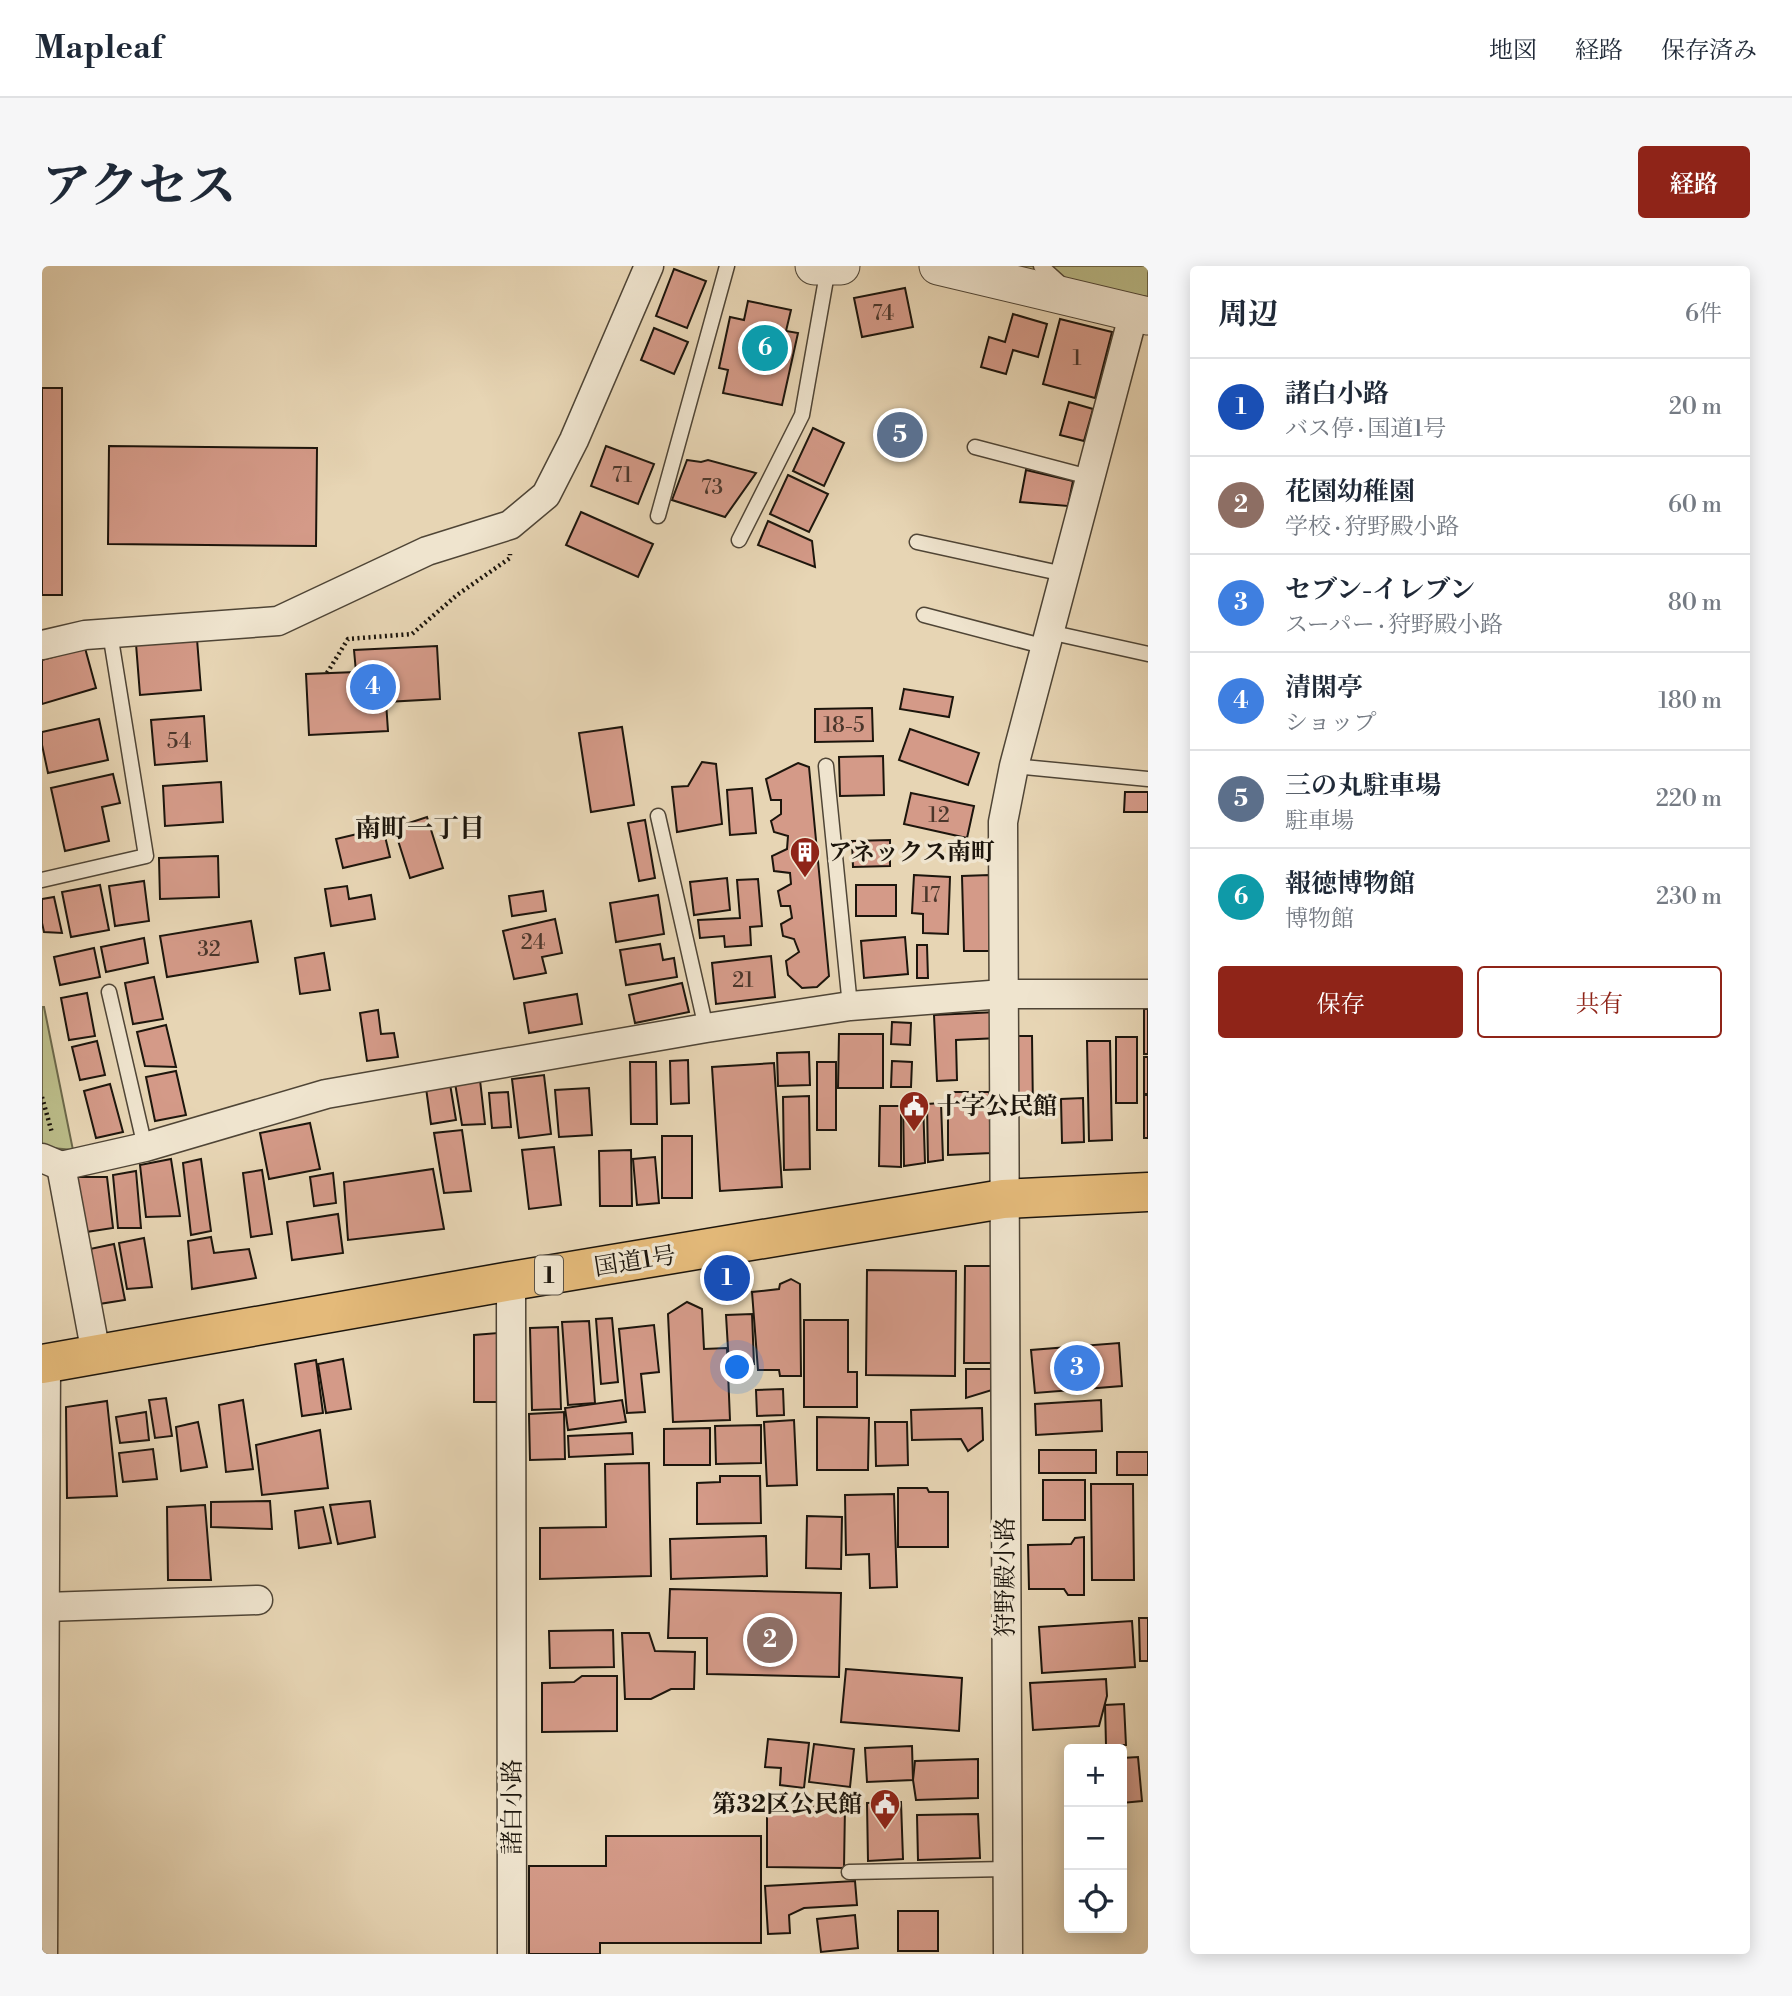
<!DOCTYPE html>
<html lang="ja">
<meta charset="utf-8">
<style>
body{margin:0;font-family:"Libre Bodoni","Noto Serif JP",serif;background:#f6f6f7;color:#1f2937}
.controls{position:absolute;right:21px;bottom:21px;display:grid;overflow:hidden;border-radius:7px;box-shadow:0 4px 18px #0003}
.controls button{width:63px;height:63px;display:grid;place-items:center;padding:0;border:0;border-bottom:2px solid #e0e1e3;background:#fff;color:#1f2937;font:35px sans-serif}
.you{position:absolute;left:696px;top:1102px;width:24px;height:24px;margin:-18px;border:5px solid #fff;border-radius:50%;background:#1a73e8;box-shadow:0 0 0 10px #1a73e833}
.badge{display:grid;place-items:center;width:46px;height:46px;border-radius:50%;background:#8f2418;color:#fff;font-size:23px;font-weight:700}
.pin{position:absolute;translate:-50% -50%;border:4px solid #fff;box-shadow:0 2px 7px #0006}
.list{margin:0;padding:0;list-style:none}
h2{display:flex;justify-content:space-between;align-items:center;height:91px;margin:0;padding:0 28px;font-size:30px}
h2 small{font-size:23px;font-weight:400;color:#747a83}
.list li{display:grid;grid-template-columns:46px 1fr auto;gap:21px;align-items:center;box-sizing:border-box;height:98px;padding:0 28px;border-top:2px solid #e0e1e3}
.list b{display:block;font-size:26px;white-space:nowrap}
.list p{margin:0;font-size:23px;white-space:nowrap;color:#747a83}
.list em{font-size:23px;font-style:normal;color:#747a83}
.actions{display:flex;gap:14px;padding:21px 28px}
.actions a{flex:1;padding:16px 0;border:2px solid #8f2418;border-radius:7px;text-align:center;font-size:24px;color:#8f2418}
.actions .main{background:#8f2418;color:#fff}
.icon{flex:none;width:38px;height:38px;fill:none;stroke:currentColor;stroke-width:2;stroke-linecap:round;stroke-linejoin:round}
.map{position:relative;flex:none;width:1106px;height:1688px;overflow:hidden;border-radius:7px}
header{display:flex;align-items:center;gap:42px;box-sizing:border-box;height:98px;padding:0 35px;background:#fff;border-bottom:2px solid #e0e1e3}
header strong{font-size:33px}
nav{display:flex;gap:38px;margin-inline-start:auto;font-size:24px}
.intro{display:flex;align-items:center;justify-content:space-between;box-sizing:border-box;height:168px;padding:0 42px}
h1{margin:0;font-size:49px}
.button{padding:18px 32px;border-radius:7px;background:#8f2418;color:#fff;font-size:24px;font-weight:700}
main{display:flex;gap:42px;padding:0 42px}
aside{flex:1;background:#fff;border-radius:7px;box-shadow:0 4px 18px #0003}
.map>svg:first-child{display:block}
</style>
<header>
<strong>Mapleaf</strong>
<nav><a>地図</a><a>経路</a><a>保存済み</a></nav>
</header>
<div class="intro"><h1>アクセス</h1><a class="button">経路</a></div>
<main>
<div class="map">
<svg width="1106" height="1688" viewBox="0 0 1106 1688">
<rect width="100%" height="100%" fill="#e7d5b4"/>
<filter id="stains"><feTurbulence type="fractalNoise" baseFrequency=".00286" numOctaves="4"/><feColorMatrix values="0 0 0 0 .2 0 0 0 0 .09 0 0 0 0 .02 0 0 0 .5 -.17"/></filter>
<radialGradient id="worn" r=".72"><stop offset=".6" stop-color="#630" stop-opacity="0"/><stop offset="1" stop-color="#630" stop-opacity=".3"/></radialGradient>
<g fill="#bbbc89" stroke="#6c684a" stroke-width="2">
<polygon points="929,0 1106,0 1106,31"/>
<polygon points="0,741 2,741 31,884 0,881"/>
</g>
<g fill="#d49a88" stroke="#1c150c" stroke-width="2">
<polygon points="632,3 664,15 645,62 614,50"/>
<polygon points="863,22 871,61 820,71 812,32"/>
<polygon points="706,35 749,44 744,65 756,67 740,139 681,127 686,104 677,102 688,51 702,54"/>
<polygon points="971,48 1005,58 996,91 971,84 964,108 939,101 947,71 963,76"/>
<polygon points="1018,53 1070,66 1053,132 1001,118"/>
<polygon points="612,62 646,76 632,108 599,94"/>
<rect x="0" y="122" width="20" height="207"/>
<polygon points="1027,136 1051,143 1042,175 1018,169"/>
<polygon points="771,162 802,177 782,220 751,205"/>
<polygon points="67,180 275,182 274,280 66,278"/>
<polygon points="564,180 612,198 596,238 549,220"/>
<polygon points="645,194 659,196 666,194 714,207 683,251 630,234"/>
<polygon points="984,204 1031,215 1026,240 978,236"/>
<polygon points="746,209 786,228 767,266 728,248"/>
<polygon points="539,246 611,278 596,311 524,279"/>
<polygon points="726,255 770,275 773,301 716,279"/>
<polygon points="155,373 159,424 98,429 94,378"/>
<polygon points="395,380 398,433 344,436 346,465 267,469 264,408 314,406 312,384"/>
<polygon points="43,382 54,422 0,438 0,394"/>
<polygon points="862,423 911,431 907,451 858,443"/>
<polygon points="830,442 831,475 773,476 773,443"/>
<polygon points="162,450 165,495 113,499 109,454"/>
<polygon points="57,453 66,494 6,507 0,479 0,466"/>
<polygon points="580,461 592,539 549,546 537,467"/>
<polygon points="868,463 937,487 926,519 857,494"/>
<polygon points="841,490 842,529 798,530 797,491"/>
<polygon points="660,496 674,498 680,558 635,566 630,521 646,520"/>
<polygon points="756,497 767,501 787,710 775,721 760,722 746,709 744,695 757,686 752,673 741,670 739,658 750,652 748,640 739,640 736,625 749,618 748,607 732,605 730,590 745,583 746,570 732,566 729,555 739,548 739,534 729,534 724,513"/>
<polygon points="71,508 78,537 60,541 67,575 23,585 9,522"/>
<polygon points="179,516 181,556 123,560 121,520"/>
<polygon points="710,522 714,567 688,569 685,524"/>
<polygon points="1083,526 1106,526 1106,546 1082,546"/>
<polygon points="869,527 932,540 925,572 862,558"/>
<polygon points="385,551 401,602 368,612 352,562"/>
<polygon points="603,554 613,612 597,615 586,557"/>
<polygon points="341,562 348,591 301,602 294,573"/>
<polygon points="848,574 848,600 811,601 810,575"/>
<polygon points="176,590 177,631 118,633 117,592"/>
<polygon points="872,609 908,611 906,668 881,667 881,648 870,647"/>
<polygon points="947,609 948,685 922,685 920,610"/>
<polygon points="685,612 688,644 652,649 648,616"/>
<polygon points="716,613 720,660 708,661 709,679 683,681 682,670 658,672 656,654 698,652 695,614"/>
<polygon points="102,615 107,655 73,660 67,620"/>
<polygon points="58,619 67,664 29,671 20,626"/>
<rect x="814" y="619" width="40" height="31"/>
<polygon points="305,620 307,633 329,629 333,653 289,660 283,623"/>
<polygon points="501,625 504,645 470,650 467,630"/>
<polygon points="616,629 622,668 574,676 568,637"/>
<polygon points="12,631 20,667 2,666 0,657 0,633"/>
<polygon points="513,653 520,687 500,691 504,707 472,713 461,665"/>
<polygon points="209,655 216,696 125,711 118,670"/>
<polygon points="863,671 866,708 822,712 819,675"/>
<polygon points="102,672 106,697 64,706 59,681"/>
<polygon points="618,678 621,694 632,692 635,711 584,719 578,684"/>
<polygon points="875,679 885,679 886,712 875,712"/>
<polygon points="52,682 58,711 18,719 12,691"/>
<polygon points="282,687 288,724 258,728 253,692"/>
<polygon points="729,690 733,731 674,738 670,697"/>
<polygon points="112,711 121,753 91,758 83,717"/>
<polygon points="640,717 647,746 593,757 587,729"/>
<polygon points="45,727 53,770 27,774 19,732"/>
<polygon points="535,728 540,758 487,767 482,737"/>
<rect x="1102" y="743" width="4" height="45"/>
<polygon points="336,744 339,768 352,767 356,791 325,795 318,747"/>
<polygon points="955,746 957,772 914,774 915,814 895,815 892,749"/>
<polygon points="850,756 869,757 868,779 849,778"/>
<polygon points="124,759 134,801 103,800 95,766"/>
<polygon points="797,768 841,768 841,822 796,822"/>
<polygon points="971,770 990,770 991,846 972,846"/>
<rect x="1074" y="771" width="21" height="66"/>
<polygon points="55,775 63,809 38,814 30,781"/>
<polygon points="1045,775 1068,775 1070,874 1047,875"/>
<polygon points="767,786 768,819 736,820 735,787"/>
<rect x="1102" y="791" width="4" height="37"/>
<polygon points="646,794 647,837 629,838 628,795"/>
<polygon points="850,795 870,796 869,821 849,821"/>
<polygon points="588,796 614,796 615,858 589,858"/>
<rect x="775" y="796" width="19" height="68"/>
<polygon points="732,797 740,921 678,925 670,801"/>
<polygon points="134,805 144,849 113,855 104,811"/>
<polygon points="502,809 509,868 477,872 470,813"/>
<polygon points="438,814 443,858 420,859 413,817"/>
<polygon points="68,818 81,866 54,872 42,825"/>
<polygon points="408,818 414,854 389,858 384,822"/>
<polygon points="547,822 550,869 517,871 513,824"/>
<polygon points="466,826 469,861 450,862 447,827"/>
<polygon points="906,826 947,826 949,887 906,889"/>
<rect x="1102" y="829" width="4" height="43"/>
<polygon points="767,830 768,903 742,904 741,831"/>
<polygon points="1041,832 1042,876 1020,877 1019,833"/>
<polygon points="881,835 883,897 862,900 861,836"/>
<polygon points="899,837 901,894 886,896 885,838"/>
<polygon points="838,840 859,840 859,901 837,900"/>
<polygon points="268,857 278,903 227,913 218,867"/>
<polygon points="420,864 429,925 402,927 392,867"/>
<rect x="620" y="870" width="30" height="62"/>
<polygon points="512,881 519,939 487,943 480,884"/>
<polygon points="589,884 590,940 558,940 557,885"/>
<polygon points="613,891 617,937 595,939 591,893"/>
<polygon points="129,893 138,950 104,951 98,899"/>
<polygon points="159,893 169,965 149,969 141,897"/>
<polygon points="391,903 402,963 306,974 302,916"/>
<polygon points="220,904 230,968 209,971 201,907"/>
<polygon points="94,905 99,962 76,962 71,909"/>
<polygon points="291,907 294,937 272,940 268,911"/>
<polygon points="35,911 65,911 71,962 44,966"/>
<polygon points="296,948 301,987 250,994 245,956"/>
<polygon points="169,971 172,987 207,983 214,1012 150,1023 146,975"/>
<polygon points="102,972 110,1021 85,1023 77,977"/>
<polygon points="72,978 83,1034 57,1038 48,983"/>
<polygon points="923,1000 951,1000 951,1097 922,1097"/>
<polygon points="825,1004 914,1005 913,1110 824,1109"/>
<polygon points="749,1013 758,1018 759,1110 738,1110 737,1104 716,1104 710,1026 737,1023 738,1018"/>
<polygon points="645,1036 660,1043 662,1083 685,1082 688,1154 631,1156 626,1048"/>
<polygon points="710,1048 712,1098 687,1099 684,1049"/>
<polygon points="570,1052 576,1116 559,1118 554,1053"/>
<polygon points="762,1054 806,1054 806,1106 815,1106 815,1141 762,1141"/>
<polygon points="547,1055 553,1137 526,1139 520,1056"/>
<polygon points="612,1059 617,1106 599,1108 603,1146 585,1147 577,1063"/>
<polygon points="516,1061 519,1143 490,1144 488,1062"/>
<polygon points="456,1067 456,1136 432,1136 432,1069"/>
<polygon points="1077,1077 1080,1120 993,1127 989,1084"/>
<polygon points="301,1093 309,1143 284,1147 276,1098"/>
<polygon points="274,1094 281,1147 260,1150 253,1098"/>
<polygon points="924,1103 951,1103 950,1124 924,1132"/>
<polygon points="741,1123 742,1149 715,1150 714,1124"/>
<polygon points="124,1132 130,1170 113,1172 107,1134"/>
<polygon points="201,1134 211,1203 184,1206 177,1139"/>
<polygon points="580,1134 584,1156 526,1164 523,1142"/>
<polygon points="1059,1134 1060,1165 994,1169 993,1138"/>
<polygon points="65,1135 75,1230 25,1232 24,1141"/>
<polygon points="940,1142 941,1174 926,1185 919,1173 870,1174 869,1144"/>
<polygon points="104,1146 107,1174 78,1177 74,1151"/>
<polygon points="522,1146 523,1193 488,1194 487,1148"/>
<polygon points="775,1151 827,1152 826,1204 775,1204"/>
<polygon points="752,1154 755,1219 725,1220 722,1156"/>
<polygon points="156,1156 165,1201 139,1205 134,1161"/>
<polygon points="833,1156 865,1156 866,1199 834,1200"/>
<polygon points="719,1159 719,1197 674,1198 673,1160"/>
<polygon points="668,1162 668,1199 622,1199 622,1163"/>
<polygon points="278,1164 286,1222 220,1229 214,1179"/>
<polygon points="590,1167 591,1188 527,1191 526,1170"/>
<polygon points="111,1183 115,1213 81,1216 77,1187"/>
<rect x="997" y="1184" width="57" height="23"/>
<rect x="1075" y="1186" width="31" height="23"/>
<polygon points="607,1197 609,1310 498,1313 498,1262 564,1261 563,1198"/>
<polygon points="678,1210 718,1210 719,1257 655,1258 655,1217 678,1216"/>
<rect x="1001" y="1214" width="42" height="40"/>
<polygon points="1049,1218 1091,1218 1092,1314 1050,1314"/>
<polygon points="856,1222 885,1222 887,1226 906,1226 906,1281 856,1281"/>
<polygon points="852,1228 855,1321 828,1322 827,1288 804,1289 803,1229"/>
<polygon points="228,1235 230,1263 169,1261 169,1236"/>
<polygon points="328,1235 333,1271 296,1278 288,1239"/>
<polygon points="163,1239 169,1314 126,1314 125,1241"/>
<polygon points="281,1241 289,1277 257,1282 253,1245"/>
<polygon points="765,1250 800,1251 799,1303 764,1302"/>
<polygon points="724,1270 725,1310 629,1313 628,1273"/>
<polygon points="1042,1271 1042,1329 1026,1329 1022,1323 987,1323 986,1279 1029,1278 1033,1272"/>
<polygon points="628,1323 799,1327 797,1411 665,1408 665,1372 626,1372"/>
<polygon points="1097,1352 1106,1352 1106,1395 1098,1395"/>
<polygon points="1090,1355 1093,1401 1000,1407 997,1361"/>
<polygon points="571,1364 572,1401 508,1402 507,1365"/>
<polygon points="580,1367 607,1367 613,1385 653,1386 652,1423 629,1423 609,1433 583,1433"/>
<polygon points="804,1403 920,1412 917,1465 799,1456"/>
<polygon points="540,1410 575,1410 575,1465 500,1466 500,1417 532,1416"/>
<polygon points="1064,1413 1065,1430 1057,1460 991,1464 988,1417"/>
<polygon points="1082,1438 1084,1479 1064,1479 1063,1439"/>
<polygon points="726,1473 767,1477 762,1522 738,1519 739,1502 723,1501"/>
<polygon points="772,1478 812,1483 808,1521 767,1516"/>
<polygon points="870,1480 871,1514 825,1516 823,1482"/>
<polygon points="1096,1491 1100,1535 1080,1537 1080,1492"/>
<polygon points="936,1493 936,1532 874,1534 871,1514 873,1495"/>
<polygon points="859,1536 861,1593 826,1595 825,1537"/>
<polygon points="725,1539 803,1540 802,1602 725,1601"/>
<polygon points="936,1548 938,1592 876,1594 875,1549"/>
<polygon points="564,1570 719,1570 719,1677 558,1677 558,1688 487,1688 487,1600 564,1600"/>
<polygon points="813,1615 815,1639 762,1642 747,1649 748,1667 726,1668 723,1620"/>
<rect x="856" y="1645" width="40" height="40"/>
<polygon points="813,1649 816,1682 779,1686 775,1653"/>
</g>
<g fill="none" stroke-linecap="round" stroke-linejoin="round">
<g stroke="#4f4536" stroke-width="17">
<g id="service">
<polyline points="999,0 1021,20"/>
<polyline points="933,181 1047,211"/>
<polyline points="616,250 685,0"/>
<polyline points="697,274 760,149 786,2"/>
<polyline points="875,276 1022,308"/>
<polyline points="882,349 1004,381"/>
<polyline points="1007,366 1106,388"/>
<polyline points="784,500 808,740"/>
<polyline points="972,500 1106,513"/>
<polyline points="616,550 664,762"/>
<polyline points="0,614 104,590 68,367"/>
<polyline points="67,726 103,881"/>
<polyline points="807,1606 965,1603"/>
</g>
</g>
<g stroke="#4f4536" stroke-width="31">
<g id="minor">
<polyline points="0,379 43,369 236,355 385,285 468,259 504,229 532,174 607,0"/>
<polyline points="0,892 19,900 103,881 284,828 664,762 808,740 961,728 1106,728"/>
<polyline points="19,900 54,1088"/>
<polyline points="469,1015 470,1688"/>
<polyline points="3,1341 216,1334"/>
<polyline points="1,1688 4,1098"/>
<polyline points="966,1688 961,556 972,500 1092,46"/>
</g>
</g>
<g stroke="#4f4536" stroke-width="39">
<g id="tertiary">
<polyline points="772,0 799,0"/>
<polyline points="896,0 1106,50"/>
</g>
</g>
<g stroke="#1c150c" stroke-width="41">
<polyline id="trunk" points="0,1098 469,1015 961,933 1106,926"/>
</g>
<g stroke="#1c150c" stroke-width="4.5" stroke-dasharray="2 3.5" stroke-linecap="butt">
<polyline points="285,407 306,373 370,368 415,329 468,292 468,288"/>
<polyline points="0,831 10,867"/>
</g>
<use href="#service" stroke="#efe4ce" stroke-width="14"/>
<use href="#minor" stroke="#efe4ce" stroke-width="28"/>
<use href="#tertiary" stroke="#efe4ce" stroke-width="37"/>
<use href="#trunk" stroke="#e4ba7a" stroke-width="38"/>
</g>
<defs>
<g id="building-pin" transform="scale(1.575)"><path d="M0 17L-7.5 6A9.5 9.5 0 1 1 7.5 6Z" fill="#8f2418" stroke="#efe4ce"/><path d="M-4-6H4V6H1V3H-1V6H-4ZM-2.5-4.3h1.7v1.8h-1.7ZM.8-4.3h1.7v1.8H.8ZM-2.5-1h1.7V.8h-1.7ZM.8-1h1.7V.8H.8Z" fill="#fff"/></g>
<g id="civic-pin" transform="scale(1.575)"><path d="M0 17L-7.5 6A9.5 9.5 0 1 1 7.5 6Z" fill="#8f2418" stroke="#efe4ce"/><path d="M-.6-6.5H3V-4.5H.6V-3L4-1V1h2V6H-6V1h2V-1L-.6-3ZM-1.2 2.5V6h2.4V2.5Z" fill="#fff"/></g>
</defs>
<g fill-rule="evenodd">
<use href="#building-pin" x="763" y="586"/>
<use href="#civic-pin" x="872" y="840"/>
<use href="#civic-pin" x="843" y="1538"/>
</g>
<g text-anchor="middle" stroke-width="7" stroke-linejoin="round" paint-order="stroke">
<g font-size="21" fill="#4a362b">
<text x="841" y="54">74</text>
<text x="1035" y="99">1</text>
<text x="580" y="216">71</text>
<text x="670" y="228">73</text>
<text x="802" y="466">18-5</text>
<text x="137" y="482">54</text>
<text x="897" y="556">12</text>
<text x="889" y="636">17</text>
<text x="491" y="683">24</text>
<text x="167" y="690">32</text>
<text x="701" y="721">21</text>
</g>
<rect fill="#efe4ce" stroke="#5b5346" stroke-width="2" x="493" y="989.5" width="28" height="39" rx="5"/>
<g font-size="23" font-weight="bold" fill="#1c150c">
<text x="507" y="1017">1</text>
</g>
<g font-size="24" font-weight="bold" fill="#1c150c" stroke="#efe4ce" text-anchor="start">
<text x="786" y="594">アネックス南町</text>
<text x="895" y="848">十字公民館</text>
<text x="820" y="1546" text-anchor="end">第32区公民館</text>
</g>
<g font-size="24" fill="#1c150c" stroke="#efe4ce">
<text transform="translate(593 995) rotate(-9)" y="8">国道1号</text>
<text transform="translate(963 1311) rotate(-90)" y="8">狩野殿小路</text>
<text transform="translate(470 1541) rotate(-90)" y="8">諸白小路</text>
</g>
<g font-size="26" font-weight="bold" fill="#1c150c" stroke="#efe4ce">
<text x="378" y="571">南町一丁目</text>
</g>
</g>
<rect width="100%" height="100%" filter="url(#stains)"/>
<rect width="100%" height="100%" fill="url(#worn)"/>
</svg>
<div class="controls">
<button>+</button>
<button>−</button>
<button><svg class="icon" aria-label="locate" viewBox="0 0 24 24"><circle cx="12" cy="12" r="6"/><path d="M12 2v4M12 18v4M2 12h4M18 12h4"/></svg></button>
</div>
<div class="you"></div>
<div class="pin badge" style="left:685px;top:1012px;background:#1a4fb4">1</div>
<div class="pin badge" style="left:728px;top:1374px;background:#8d6e63">2</div>
<div class="pin badge" style="left:1035px;top:1102px;background:#3f7fe0">3</div>
<div class="pin badge" style="left:331px;top:421px;background:#3f7fe0">4</div>
<div class="pin badge" style="left:858px;top:169px;background:#5c6f8a">5</div>
<div class="pin badge" style="left:723px;top:82px;background:#0f9aa8">6</div>
</div>
<aside>
<h2>周辺<small>6件</small></h2>
<ul class="list">
<li><span class="badge" style="background:#1a4fb4">1</span><div><b>諸白小路</b><p>バス停 · 国道1号</p></div><em>20 m</em></li>
<li><span class="badge" style="background:#8d6e63">2</span><div><b>花園幼稚園</b><p>学校 · 狩野殿小路</p></div><em>60 m</em></li>
<li><span class="badge" style="background:#3f7fe0">3</span><div><b>セブン-イレブン</b><p>スーパー · 狩野殿小路</p></div><em>80 m</em></li>
<li><span class="badge" style="background:#3f7fe0">4</span><div><b>清閑亭</b><p>ショップ</p></div><em>180 m</em></li>
<li><span class="badge" style="background:#5c6f8a">5</span><div><b>三の丸駐車場</b><p>駐車場</p></div><em>220 m</em></li>
<li><span class="badge" style="background:#0f9aa8">6</span><div><b>報徳博物館</b><p>博物館</p></div><em>230 m</em></li>
</ul>
<div class="actions"><a class="main">保存</a><a>共有</a></div>
</aside>
</main>
